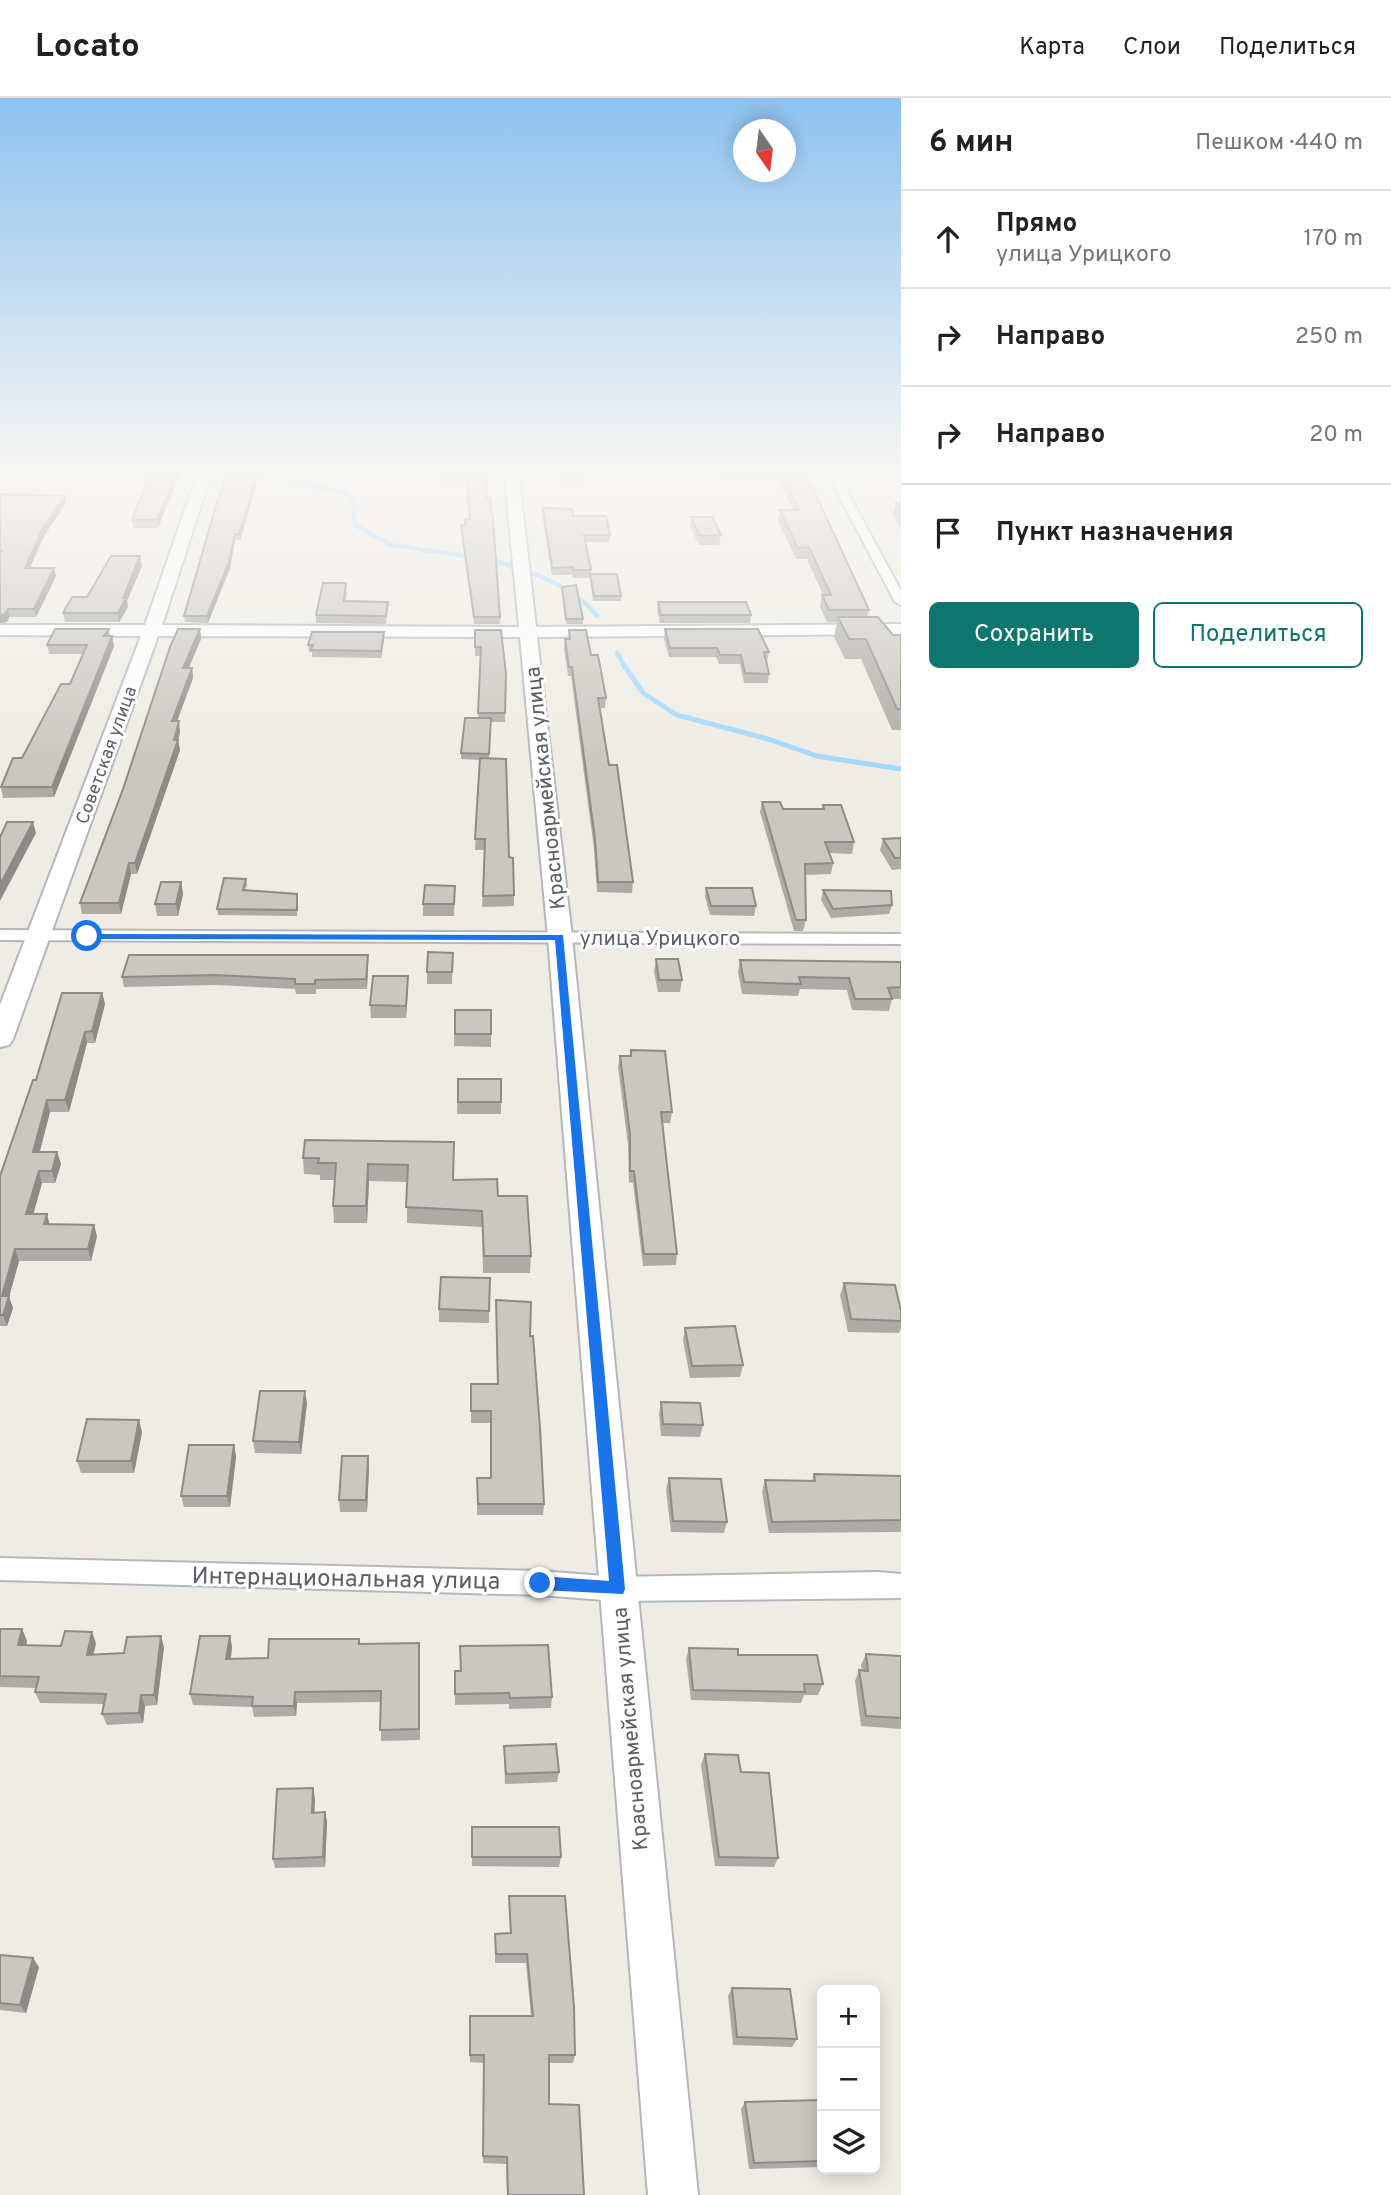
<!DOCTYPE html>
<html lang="ru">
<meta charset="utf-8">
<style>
body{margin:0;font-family:Overpass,sans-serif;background:#f6f6f6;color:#202124}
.controls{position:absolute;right:21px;bottom:21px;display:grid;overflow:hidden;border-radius:10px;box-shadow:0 4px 18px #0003}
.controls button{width:63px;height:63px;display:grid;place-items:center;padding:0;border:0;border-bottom:2px solid #e0e0e0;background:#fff;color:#202124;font:35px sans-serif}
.compass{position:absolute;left:733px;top:21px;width:63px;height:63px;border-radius:50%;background:#fff;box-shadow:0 4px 18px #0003;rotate:166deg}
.stop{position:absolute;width:21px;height:21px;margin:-16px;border:5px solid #1a73e8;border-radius:50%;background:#fff}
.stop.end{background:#1a73e8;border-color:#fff;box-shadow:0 2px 7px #0008}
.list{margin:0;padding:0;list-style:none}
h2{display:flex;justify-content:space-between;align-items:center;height:91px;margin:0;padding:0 28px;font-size:30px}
h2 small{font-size:23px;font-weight:400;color:#757577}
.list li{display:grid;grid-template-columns:46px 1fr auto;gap:21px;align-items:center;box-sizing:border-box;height:98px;padding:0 28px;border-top:2px solid #e0e0e0}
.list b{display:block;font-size:26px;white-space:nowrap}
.list p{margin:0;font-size:23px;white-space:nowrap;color:#757577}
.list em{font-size:23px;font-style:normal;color:#757577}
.actions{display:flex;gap:14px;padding:21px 28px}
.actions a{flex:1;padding:16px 0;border:2px solid #0f766e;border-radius:10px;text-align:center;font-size:24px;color:#0f766e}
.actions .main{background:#0f766e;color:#fff}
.icon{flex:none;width:38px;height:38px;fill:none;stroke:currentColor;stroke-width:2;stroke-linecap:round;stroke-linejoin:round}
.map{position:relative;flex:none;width:901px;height:2097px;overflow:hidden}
header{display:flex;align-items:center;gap:42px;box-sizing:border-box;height:98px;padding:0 35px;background:#fff;border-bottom:2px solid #e0e0e0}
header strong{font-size:33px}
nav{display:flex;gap:38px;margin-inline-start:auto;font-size:24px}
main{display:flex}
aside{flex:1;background:#fff}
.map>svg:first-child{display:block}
</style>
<header>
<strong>Locato</strong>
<nav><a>Карта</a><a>Слои</a><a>Поделиться</a></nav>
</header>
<main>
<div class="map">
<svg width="901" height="2097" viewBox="0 0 901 2097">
<rect width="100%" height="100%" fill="#eeece4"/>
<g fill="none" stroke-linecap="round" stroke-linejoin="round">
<g stroke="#a5d7fd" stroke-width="4.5">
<polyline points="252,371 264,377 343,394 353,404 355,427 391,447 473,459"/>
<path d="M488,461C527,472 570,485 597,518"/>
<polyline points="617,555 624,567"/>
</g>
<polyline stroke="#a5d7fd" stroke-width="5" points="623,566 643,595 677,617 768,641 817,658 901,671"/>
<g stroke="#b4b7bb" stroke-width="4">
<g id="street">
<polygon points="825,371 835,371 901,493 901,507 895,504"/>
<polygon points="0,832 901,836 901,846 0,842"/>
<polygon points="0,1460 540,1473 617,1479 878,1474 901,1476 901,1500 617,1503 540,1497 0,1482"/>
</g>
</g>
<g stroke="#b3b7bb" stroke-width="4">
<polygon id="secondary" points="199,371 213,371 162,527 519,529 504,371 518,371 536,529 901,526 901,536 537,539 572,839 698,2097 648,2097 548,839 520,539 158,538 13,941 9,947 0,949 0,907 141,538 0,537 0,527 145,527"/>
</g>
<use href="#street" fill="#fff" fill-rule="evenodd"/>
<use href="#secondary" fill="#fff" fill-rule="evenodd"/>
</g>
<g fill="#aeaba6">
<polygon points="0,371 28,371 0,372"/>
<polygon points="153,371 158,430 133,430 132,422"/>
<polygon points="230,371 260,371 260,374 240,442 235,442 230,470 208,525 185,524 184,518"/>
<polygon points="442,371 483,382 487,400 500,519 500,526 474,526 461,434 461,427 465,427 469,421 466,383 442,384"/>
<polygon points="556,371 582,371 581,384 559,384"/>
<polygon points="718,371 802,371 808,386 869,512 867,519 893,537 901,537 901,632 892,632 861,561 845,561 834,539 837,524 827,524 820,509 822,497 823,497 807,461 796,461 778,423 780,412 793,412 780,384 772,382 721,381"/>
<rect x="867" y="371" width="34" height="1"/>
<polygon points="0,396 65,398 66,405 44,438 30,470 56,478 36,519 9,519 7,524 0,525"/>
<polygon points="896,405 901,405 901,430 893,417"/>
<polygon points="543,410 573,418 610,437 609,444 585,444 591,472 591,476 621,498 621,503 593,503 590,480 573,480 572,477 552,477 542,417"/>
<polygon points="691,419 721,437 719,447 699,447 690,429"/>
<polygon points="142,468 127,503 128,509 119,524 65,524 63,515 87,499"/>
<polygon points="562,489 583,521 583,526 566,526"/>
<polygon points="347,493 346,503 388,504 386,526 316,525 316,517"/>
<polygon points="658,504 751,517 750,525 660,525 657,512"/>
<polygon points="109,531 110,538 112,538 114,548 54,699 3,700 1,689 22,660 70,586 83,556 49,556 47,547"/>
<polygon points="200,531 201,541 189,570 192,570 193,580 177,623 180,634 178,642 180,652 137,776 131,776 121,816 82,816 80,805"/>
<polygon points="665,531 769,554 767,564 766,564 769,576 768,585 744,585 740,566 719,566 716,559 669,559 664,541"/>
<polygon points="475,532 506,576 505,624 491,624 489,660 509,759 514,797 514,808 482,809 485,752 475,752 480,662 461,661 461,655 478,620 480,558 475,558"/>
<polygon points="569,532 591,557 606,600 605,610 600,610 609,667 633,784 632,795 597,794 594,751 571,578 568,578 564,550 565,541 568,541"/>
<polygon points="384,534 384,541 381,560 312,559 312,554 309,554 308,547"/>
<polygon points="762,704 783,711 822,711 823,707 854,744 852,756 829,755 833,765 831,776 805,777 806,822 803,833 794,833 760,714"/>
<polygon points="901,740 901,771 892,772 880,752 883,741"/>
<polygon points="246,781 247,787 245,792 297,796 297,818 218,817 217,811"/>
<polygon points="181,784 183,796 178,818 157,818 155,806"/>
<polygon points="455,788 454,818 423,818 423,806"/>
<polygon points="706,790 756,808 754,818 710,817 705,799"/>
<polygon points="823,792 892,807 889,816 831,820 821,802"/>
<polygon points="453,855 452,886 427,886 427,874"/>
<polygon points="656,861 682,882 680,894 658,894 654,873"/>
<polygon points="740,862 901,864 901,901 892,901 889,913 852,912 847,892 800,891 798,898 742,896 738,874"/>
<polygon points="368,866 367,891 316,891 316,896 296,896 295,891 216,887 124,889 122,879"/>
<polygon points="408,890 406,920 371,920 370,907"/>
<polygon points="102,895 105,906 95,945 87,945 69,1014 50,1014 40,1054 57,1054 61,1066 55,1085 42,1085 33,1116 50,1126 97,1138 91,1163 19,1163 9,1199 13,1210 7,1228 0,1228 0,1078 36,982"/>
<polygon points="455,912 491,936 491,949 454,948"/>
<polygon points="631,952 672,1014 670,1025 662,1025 677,1156 676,1167 643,1168 633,1085 629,1084 628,1047 618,969 620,958 630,958"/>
<polygon points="458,981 501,1004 501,1016 457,1016"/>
<polygon points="454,1044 453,1082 498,1098 531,1158 530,1175 483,1175 482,1129 407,1125 407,1084 369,1083 367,1125 334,1125 333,1108 335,1082 320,1082 320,1077 304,1076 303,1060"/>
<polygon points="844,1185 901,1213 901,1230 899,1235 848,1234 840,1197"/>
<polygon points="496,1202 530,1238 544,1406 543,1417 477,1417 477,1380 491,1380 490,1325 471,1325 471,1286 497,1286"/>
<polygon points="439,1211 489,1213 489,1225 439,1224"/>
<polygon points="685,1230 743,1267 740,1279 690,1280 683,1242"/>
<polygon points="661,1304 703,1327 700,1339 661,1338 659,1316"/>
<polygon points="307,1305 301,1356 255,1355 253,1343"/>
<polygon points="142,1334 134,1375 81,1375 77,1363"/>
<polygon points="234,1347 236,1359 230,1409 184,1409 181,1398"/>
<polygon points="368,1358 369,1370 367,1414 340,1414 339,1402"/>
<polygon points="814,1376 901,1378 901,1434 769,1435 762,1394 765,1382 812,1383"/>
<polygon points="669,1380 727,1424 724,1435 671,1434 666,1392"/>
<polygon points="0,1531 22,1531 27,1543 26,1548 61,1548 96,1545 93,1557 124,1555 164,1549 157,1607 145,1608 143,1625 107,1627 102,1616 104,1606 40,1605 35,1594 36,1590 0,1589"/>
<polygon points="230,1538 232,1549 231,1561 268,1560 359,1541 360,1546 419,1545 420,1642 381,1643 381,1604 297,1605 296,1618 254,1619 252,1609 193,1607 190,1596"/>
<polygon points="689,1550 738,1557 823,1586 818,1597 804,1597 801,1605 691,1602 686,1561"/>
<polygon points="866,1556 901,1558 901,1631 861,1628 855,1583 859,1572 862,1573 861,1567"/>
<polygon points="455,1573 460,1573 552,1599 551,1610 509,1611 509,1606 455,1607"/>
<polygon points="504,1648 559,1674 557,1684 505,1686 504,1658"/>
<polygon points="705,1656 741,1674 778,1760 774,1769 715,1768 701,1667"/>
<polygon points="315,1700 314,1715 325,1714 327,1724 325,1769 275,1770 273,1761"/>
<polygon points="472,1729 561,1759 559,1769 472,1768"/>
<polygon points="509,1798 575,1957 573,1965 549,1965 549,2006 584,2097 507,2097 506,2066 483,2065 484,1965 470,1964 470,1918 531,1918 526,1865 495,1865 495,1836 510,1835"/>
<polygon points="0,1857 39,1869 26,1915 0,1912"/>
<polygon points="732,1890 797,1941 792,1949 733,1947 728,1898"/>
<polygon points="822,2002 822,2069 749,2071 741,2011 745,2004"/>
</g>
<g fill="#8d8b87">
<polygon points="178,371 182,371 158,430 157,422"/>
<polygon points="259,371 260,371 260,374 240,442 239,436"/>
<polygon points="65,398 66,405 44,438 26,478 25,470 43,430"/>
<polygon points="235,436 235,442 230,470 208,525 207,518"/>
<polygon points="140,458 142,468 127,503 128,509 119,524 118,515"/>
<polygon points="54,470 56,478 36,519 34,511"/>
<polygon points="8,511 9,519 7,524 0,525 0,517"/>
<polygon points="200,531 201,541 184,580 183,570"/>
<polygon points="384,534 384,541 381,560 381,553"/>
<polygon points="112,538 114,548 54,699 52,689"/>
<polygon points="192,570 193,580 173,634 172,623"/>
<polygon points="179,623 180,634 178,642 180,652 137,776 135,765 174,642"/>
<polygon points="33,724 36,735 0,803 0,787"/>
<polygon points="129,765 131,776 121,816 119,805"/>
<polygon points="181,784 183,796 178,818 176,806"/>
<polygon points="368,857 368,866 367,891 366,881"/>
<polygon points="408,878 408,890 406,920 406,908"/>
<polygon points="102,895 105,906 95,945 92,933"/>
<polygon points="85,934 87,945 69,1014 65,1002"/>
<polygon points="47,1002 50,1014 36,1066 33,1054"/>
<polygon points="57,1054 61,1066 55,1085 52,1073"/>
<polygon points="368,1066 369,1083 367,1125 366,1108"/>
<polygon points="39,1073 42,1085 30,1128 26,1116"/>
<polygon points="47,1116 50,1128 44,1126"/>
<polygon points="94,1127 97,1138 91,1163 88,1151"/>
<polygon points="15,1151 19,1163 9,1199 13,1210 7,1228 3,1217 2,1198"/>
<polygon points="305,1293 307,1305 301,1356 299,1344"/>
<polygon points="139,1322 142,1334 134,1375 131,1363"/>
<polygon points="234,1347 236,1359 230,1409 227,1398"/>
<polygon points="368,1358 369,1370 367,1414 366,1402"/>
<polygon points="22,1531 27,1543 23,1559 18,1547"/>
<polygon points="92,1534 96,1545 91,1568 87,1557"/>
<polygon points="161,1538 164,1549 157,1607 154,1597"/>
<polygon points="230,1538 232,1549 229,1572 226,1561"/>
<polygon points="295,1594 297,1605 296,1618 294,1608"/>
<polygon points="141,1597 145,1608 143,1625 139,1615"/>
<polygon points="313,1690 315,1700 314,1725 312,1715"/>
<polygon points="325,1714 327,1724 325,1769 323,1759"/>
<polygon points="33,1860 39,1869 26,1915 20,1907"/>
</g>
<g fill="#cac7c1" stroke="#8d8b87" stroke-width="2">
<polygon points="153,371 178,371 157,422 132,422 149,379"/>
<polygon points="230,371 259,371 239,436 235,436 229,464 207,518 184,518 217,404"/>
<polygon points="442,371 483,371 483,382 488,382 486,400 490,400 493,421 500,519 474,519 461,427 465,427 465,421 470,421 466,377 442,377"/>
<polygon points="558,371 582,371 582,374 559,374"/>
<polygon points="774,371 802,371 808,386 811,386 869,512 829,512 822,497 831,497 809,449 798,450 780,412 799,412 782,374"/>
<polygon points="0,396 65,398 43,430 25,470 54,470 34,511 8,511 5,516 0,517 0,456 2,453 0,453"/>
<polygon points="896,405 901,405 901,413"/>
<polygon points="543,410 572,411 573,418 606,418 610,437 584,437 591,472 573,472 573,469 552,470"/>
<polygon points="691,419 712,419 721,437 700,438"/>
<polygon points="111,458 140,458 123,500 126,500 118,515 63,515 72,499 87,499"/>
<polygon points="590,476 617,476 621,498 594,498"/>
<polygon points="323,485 346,485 344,503 388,504 386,518 316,517"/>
<polygon points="576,487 583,521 566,521 562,489"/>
<polygon points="658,504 746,504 751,517 661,517"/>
<polygon points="838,519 878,519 893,537 901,537 901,611 897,611 866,541 849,541"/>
<polygon points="55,531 109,531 104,538 112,538 52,689 1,689 13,660 22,660 61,586 70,586 87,547 47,547"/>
<polygon points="178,531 200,531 183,570 192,570 172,623 179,623 174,642 178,642 135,765 129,765 119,805 80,805 123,691 170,549"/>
<polygon points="665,531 758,531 769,554 764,554 769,576 745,575 741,557 720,557 717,550 670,550"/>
<polygon points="475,532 501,532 506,576 505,615 478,615 481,549 475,549"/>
<polygon points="569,532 586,532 591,557 598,557 606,600 598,600 609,667 617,667 633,784 598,784 595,741 572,569 569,569 565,541 570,541"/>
<polygon points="312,534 384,534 381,553 311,552 313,547 308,547"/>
<polygon points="465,620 491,620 489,656 461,655"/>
<polygon points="480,660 506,661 509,759 513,760 514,797 483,798 485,741 475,741"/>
<polygon points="762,704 780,704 783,711 824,711 823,707 841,707 854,744 825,744 833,765 805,766 806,822 796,822"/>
<polygon points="7,724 33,724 0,787 0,739"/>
<polygon points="901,740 901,760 895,760 883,741"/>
<polygon points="224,780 246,781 243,792 297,796 297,812 217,811"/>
<polygon points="161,784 181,784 176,806 155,806"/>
<polygon points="425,787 455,788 454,806 423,806"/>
<polygon points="706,790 752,790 756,808 711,808"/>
<polygon points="823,792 891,793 892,807 833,811"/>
<polygon points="428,854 453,855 452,874 427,874"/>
<polygon points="129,857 368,857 366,881 315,882 315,886 295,886 295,881 215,877 122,879"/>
<polygon points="656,861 678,861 682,882 659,882"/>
<polygon points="740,862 901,864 901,889 888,890 892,901 855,901 849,880 799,879 801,886 744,884"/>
<polygon points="373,878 408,878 406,908 370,907"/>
<polygon points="62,895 102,895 92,933 85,934 65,1002 47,1002 33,1054 57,1054 52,1073 39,1073 26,1116 47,1116 44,1126 94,1127 88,1151 15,1151 2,1198 9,1198 3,1217 0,1217 0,1078 33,982 36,982"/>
<rect x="455" y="912" width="36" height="24"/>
<polygon points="631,952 665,953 672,1014 661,1014 677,1156 644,1156 634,1073 630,1073 630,1036 620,958 631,958"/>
<rect x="458" y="981" width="43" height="23"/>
<polygon points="305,1042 454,1044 453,1082 497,1081 498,1098 527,1098 531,1158 484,1158 482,1113 406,1109 408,1067 368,1066 366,1108 333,1108 336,1065 318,1065 319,1060 303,1060"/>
<polygon points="441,1179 490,1180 489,1213 439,1211"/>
<polygon points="844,1185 895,1187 901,1213 901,1223 851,1221"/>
<polygon points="496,1202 531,1204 530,1238 533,1238 540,1330 544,1406 478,1406 477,1380 491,1380 491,1313 471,1313 471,1286 498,1286"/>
<polygon points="735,1228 743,1267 692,1268 685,1230"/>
<polygon points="260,1293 305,1293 299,1344 253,1343"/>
<polygon points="661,1304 700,1305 703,1327 663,1326"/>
<polygon points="87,1321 139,1322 131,1363 77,1363"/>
<polygon points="189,1347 234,1347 227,1398 181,1398"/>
<polygon points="342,1358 368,1358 366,1402 339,1402"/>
<polygon points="814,1376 901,1378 901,1422 772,1424 765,1382 815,1383"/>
<polygon points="669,1380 721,1381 727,1424 673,1423"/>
<polygon points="0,1531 22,1531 18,1547 61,1548 65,1533 92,1534 87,1557 124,1555 127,1539 161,1538 154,1597 141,1597 139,1615 102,1616 106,1596 35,1594 39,1579 0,1578"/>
<polygon points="200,1538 230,1538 226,1561 268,1560 269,1541 359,1541 359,1546 419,1545 419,1631 380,1632 381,1593 295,1594 294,1608 252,1608 253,1599 190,1596"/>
<polygon points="548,1547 552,1599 510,1600 509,1595 455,1596 455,1573 461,1573 460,1548"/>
<polygon points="689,1550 738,1551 738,1557 817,1557 823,1586 804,1586 805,1594 693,1592"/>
<polygon points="866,1556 901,1558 901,1620 866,1618 859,1572 868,1573"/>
<polygon points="556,1646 559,1674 506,1676 504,1648"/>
<polygon points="705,1656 738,1657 741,1674 769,1675 778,1760 719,1759"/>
<polygon points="313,1690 312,1715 325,1714 323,1759 273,1761 277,1691"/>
<polygon points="472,1729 559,1729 561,1759 472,1759"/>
<polygon points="509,1798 565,1798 574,1909 575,1957 549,1957 549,2006 579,2007 584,2097 508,2097 507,2059 483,2058 484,1957 470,1957 470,1918 533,1918 527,1856 496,1856 495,1836 511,1835"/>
<polygon points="0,1857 33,1860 20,1907 0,1905"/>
<polygon points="732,1890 790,1891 797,1941 737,1939"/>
<polygon points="822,2002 822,2063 754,2065 745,2004"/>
</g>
<linearGradient id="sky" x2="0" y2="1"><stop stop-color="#8dc2f0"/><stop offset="0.56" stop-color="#f7f6f3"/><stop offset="1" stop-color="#f7f6f3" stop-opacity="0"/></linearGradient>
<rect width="901" height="665" fill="url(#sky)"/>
<polygon fill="#1a73e8" points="84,836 563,837 625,1491 623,1496 540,1492 532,1485 540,1478 609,1483 555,842 87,841"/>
<g text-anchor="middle" stroke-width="6" stroke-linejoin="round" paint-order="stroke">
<g font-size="18" fill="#5c6064" stroke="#fff">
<text transform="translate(106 657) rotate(-70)" y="6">Советская улица</text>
</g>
<g font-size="21" fill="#5c6064" stroke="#fff">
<text transform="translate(545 690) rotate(-96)" y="7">Красноармейская улица</text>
<text x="660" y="847">улица Урицкого</text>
<text transform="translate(630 1631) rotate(-95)" y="7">Красноармейская улица</text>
</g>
<g font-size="24" fill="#5c6064" stroke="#fff">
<text transform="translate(346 1480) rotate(1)" y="8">Интернациональная улица</text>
</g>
</g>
</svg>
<div class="controls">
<button>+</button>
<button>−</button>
<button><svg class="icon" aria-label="layers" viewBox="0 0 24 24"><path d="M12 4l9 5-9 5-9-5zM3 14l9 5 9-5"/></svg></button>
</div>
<svg class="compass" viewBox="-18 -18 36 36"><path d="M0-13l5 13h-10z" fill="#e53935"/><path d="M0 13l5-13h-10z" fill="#757577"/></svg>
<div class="stop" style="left:87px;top:838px"></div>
<div class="stop end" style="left:540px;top:1485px"></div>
</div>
<aside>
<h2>6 мин<small>Пешком · 440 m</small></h2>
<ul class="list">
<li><svg class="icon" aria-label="ahead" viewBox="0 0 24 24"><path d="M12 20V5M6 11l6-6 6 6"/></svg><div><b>Прямо</b><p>улица Урицкого</p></div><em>170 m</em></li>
<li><svg class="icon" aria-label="right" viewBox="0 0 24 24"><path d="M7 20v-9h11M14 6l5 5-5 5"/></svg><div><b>Направо</b></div><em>250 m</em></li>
<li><svg class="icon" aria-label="right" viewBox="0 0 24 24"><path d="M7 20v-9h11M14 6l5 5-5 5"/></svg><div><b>Направо</b></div><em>20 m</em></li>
<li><svg class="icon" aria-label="arrive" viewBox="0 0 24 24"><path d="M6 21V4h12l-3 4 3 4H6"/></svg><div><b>Пункт назначения</b></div></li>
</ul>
<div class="actions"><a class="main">Сохранить</a><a>Поделиться</a></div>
</aside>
</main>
